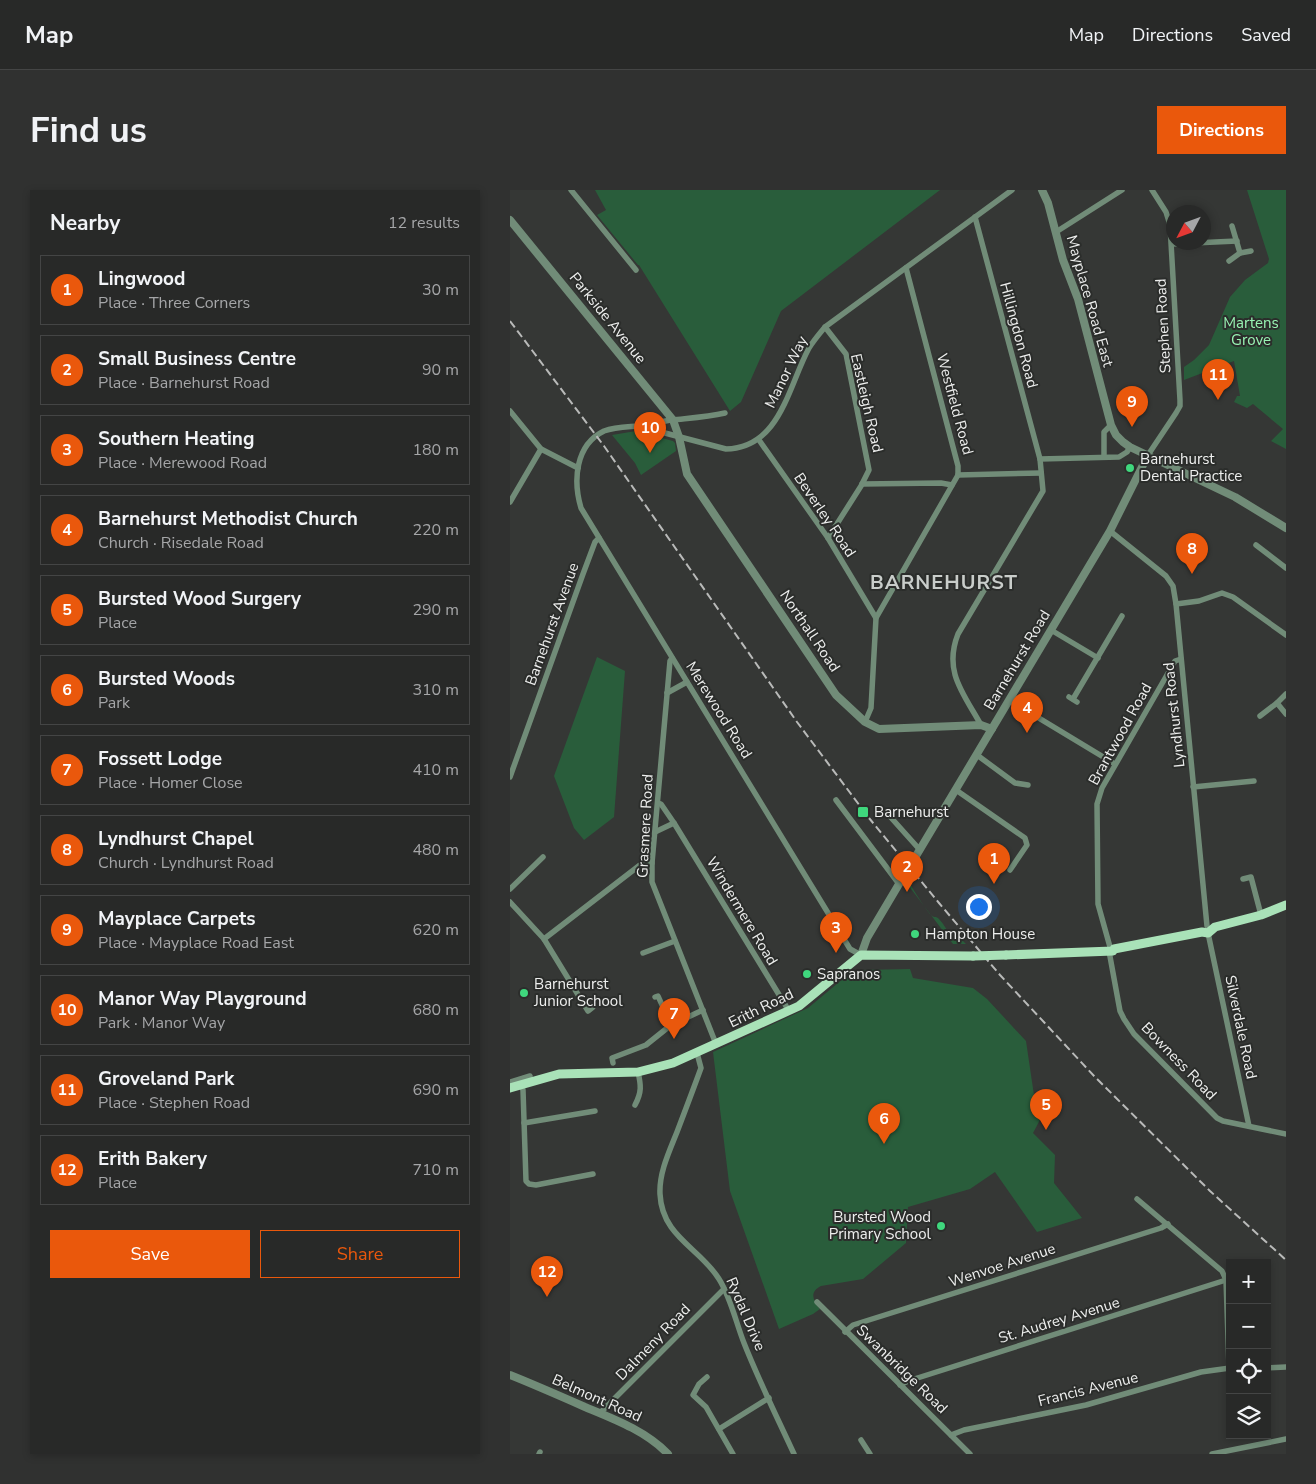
<!DOCTYPE html>
<meta charset="utf-8">
<style>
body{margin:0;font-family:"Nunito Sans",sans-serif;background:#303130;color:#f1f3f6}
.controls{position:absolute;right:15px;bottom:15px;display:grid;overflow:hidden;border-radius:0px;box-shadow:0 2px 8px #0003}
.controls button{width:45px;height:45px;display:grid;place-items:center;padding:0;border:0;border-bottom:1px solid #444545;background:#282928;color:#f1f3f6;font:25px sans-serif}
.compass{position:absolute;left:656px;top:15px;width:45px;height:45px;border-radius:50%;background:#282928;box-shadow:0 2px 8px #0003;rotate:229deg}
.you{position:absolute;left:468px;top:716px;width:18px;height:18px;margin:-12px;border:4px solid #fff;border-radius:50%;background:#1a73e8;box-shadow:0 0 0 8px #1a73e833}
.badge{display:grid;place-items:center;width:32px;height:32px;border-radius:50%;background:#ea580c;color:#fff;font-size:16px;font-weight:700}
.pin{position:absolute;translate:-50% -41px;filter:drop-shadow(0 1px 2px #0008)}
.pin::after{content:'';position:absolute;top:26px;width:18px;height:15px;background:inherit;clip-path:polygon(0 0,100% 0,50% 100%)}
.list{margin:0;padding:0;list-style:none}
h2{display:flex;justify-content:space-between;align-items:center;height:65px;margin:0;padding:0 20px;font-size:21px}
h2 small{font-size:16px;font-weight:400;color:#a5a6a8}
.list li{display:grid;grid-template-columns:32px 1fr auto;gap:15px;align-items:center;box-sizing:border-box;height:70px;margin:0 10px 10px;padding:0 10px;border:1px solid #444545;border-radius:0px}
.list b{display:block;font-size:19px;white-space:nowrap}
.list p{margin:0;font-size:16px;white-space:nowrap;color:#a5a6a8}
.list em{font-size:16px;font-style:normal;color:#a5a6a8}
.actions{display:flex;gap:10px;padding:15px 20px}
.actions a{flex:1;padding:11px 0;border:1px solid #ea580c;border-radius:0px;text-align:center;font-size:18px;color:#ea580c}
.actions .main{background:#ea580c;color:#fff}
.icon{flex:none;width:28px;height:28px;fill:none;stroke:currentColor;stroke-width:2;stroke-linecap:round;stroke-linejoin:round}
.map{position:relative;flex:none;width:776px;height:1264px;overflow:hidden;border-radius:0px}
header{display:flex;align-items:center;gap:30px;box-sizing:border-box;height:70px;padding:0 25px;background:#282928;border-bottom:1px solid #444545}
header strong{font-size:24px}
nav{display:flex;gap:28px;margin-inline-start:auto;font-size:18px}
.intro{display:flex;align-items:center;justify-content:space-between;box-sizing:border-box;height:120px;padding:0 30px}
h1{margin:0;font-size:35px}
.button{padding:12px 22px;border-radius:0px;background:#ea580c;color:#fff;font-size:18px;font-weight:700}
main{display:flex;gap:30px;padding:0 30px}
aside{flex:1;background:#282928;border-radius:0px;box-shadow:0 2px 8px #0003}
.map>svg:first-child{display:block}
</style>
<header>
<strong>Map</strong>
<nav><a>Map</a><a>Directions</a><a>Saved</a></nav>
</header>
<div class="intro"><h1>Find us</h1><a class="button">Directions</a></div>
<main>
<aside>
<h2>Nearby<small>12 results</small></h2>
<ul class="list">
<li><span class="badge">1</span><div><b>Lingwood</b><p>Place · Three Corners</p></div><em>30 m</em></li>
<li><span class="badge">2</span><div><b>Small Business Centre</b><p>Place · Barnehurst Road</p></div><em>90 m</em></li>
<li><span class="badge">3</span><div><b>Southern Heating</b><p>Place · Merewood Road</p></div><em>180 m</em></li>
<li><span class="badge">4</span><div><b>Barnehurst Methodist Church</b><p>Church · Risedale Road</p></div><em>220 m</em></li>
<li><span class="badge">5</span><div><b>Bursted Wood Surgery</b><p>Place</p></div><em>290 m</em></li>
<li><span class="badge">6</span><div><b>Bursted Woods</b><p>Park</p></div><em>310 m</em></li>
<li><span class="badge">7</span><div><b>Fossett Lodge</b><p>Place · Homer Close</p></div><em>410 m</em></li>
<li><span class="badge">8</span><div><b>Lyndhurst Chapel</b><p>Church · Lyndhurst Road</p></div><em>480 m</em></li>
<li><span class="badge">9</span><div><b>Mayplace Carpets</b><p>Place · Mayplace Road East</p></div><em>620 m</em></li>
<li><span class="badge">10</span><div><b>Manor Way Playground</b><p>Park · Manor Way</p></div><em>680 m</em></li>
<li><span class="badge">11</span><div><b>Groveland Park</b><p>Place · Stephen Road</p></div><em>690 m</em></li>
<li><span class="badge">12</span><div><b>Erith Bakery</b><p>Place</p></div><em>710 m</em></li>
</ul>
<div class="actions"><a class="main">Save</a><a>Share</a></div>
</aside>
<div class="map">
<svg width="776" height="1264" viewBox="0 0 776 1264">
<rect width="100%" height="100%" fill="#353735"/>
<g fill="#295d3b">
<polygon points="85,0 430,0 271,121 231,212 220,221 129,75 128,75 87,25 96,20"/>
<polygon points="737,0 776,0 776,259 761,251 773,239 743,214 737,218 724,212 727,206 730,206 724,171 674,190 674,177 684,170 699,155 720,107 735,90 758,73 759,69"/>
<polygon points="126,241 163,251 165,253 166,261 131,285 125,273 102,245"/>
<polygon points="87,467 115,481 104,627 74,650 64,638 44,586"/>
<path d="M399,686L401,690L400,694C403,699 416,720 421,725C424,728 425,726 428,728C432,732 437,739 440,746L442,747V748L445,749L448,752L453,751L456,754H443L395,691Z"/>
<path d="M400,779L403,788L463,798L477,809L516,851L525,912L531,928L523,943L545,965L544,993L572,1028L527,1042L485,982L460,999L398,1017L396,1053L353,1089L311,1096C299,1102 303,1110 310,1119L303,1124L269,1139L220,1001L203,862L298,818L334,788L352,780Z"/>
</g>
<g fill="none" stroke-linecap="round" stroke-linejoin="round">
<g stroke="#718c78" stroke-width="5.5">
<polyline points="61,0 126,80"/>
<path d="M465,27L530,269L533,301L448,444C433,482 454,504 471,535"/>
<polyline points="546,42 612,0"/>
<polyline points="662,54 727,51"/>
<polyline points="730,63 741,61"/>
<polyline points="719,71 730,63 722,36"/>
<polyline points="315,137 336,164 359,280 351,296 318,348"/>
<polyline points="0,221 31,259 68,278"/>
<path d="M215,223C197,227 180,228 162,230C151,231 139,236 128,236C117,237 105,237 94,241C65,255 63,291 71,318L340,759L351,765"/>
<path d="M132,237L216,259C270,258 278,197 299,158C304,150 310,143 315,137L502,0"/>
<polyline points="249,250 318,348 366,428 361,518 355,532"/>
<polyline points="638,265 666,223 670,216 670,210 660,35 656,22 642,0"/>
<polyline points="594,267 594,242 601,235"/>
<polyline points="530,269 609,267 617,262 620,257"/>
<polyline points="448,285 531,283"/>
<polyline points="352,294 431,293 442,295"/>
<polyline points="0,312 31,259"/>
<polyline points="600,341 656,386 663,396 666,414 697,736"/>
<polyline points="746,355 776,378"/>
<polyline points="666,414 689,411 712,403 723,407 776,445"/>
<polyline points="366,428 448,285 448,276 396,78"/>
<polyline points="541,440 588,468"/>
<polyline points="162,468 160,471 142,673 142,692 206,854"/>
<polyline points="157,503 177,492"/>
<polyline points="776,504 767,513 776,524"/>
<polyline points="559,507 567,512"/>
<polyline points="563,509 612,426"/>
<polyline points="499,510 605,574"/>
<polyline points="750,526 767,513"/>
<polyline points="467,565 505,593 518,595"/>
<polyline points="0,587 73,384 85,352 89,348"/>
<polyline points="683,597 744,591"/>
<polyline points="446,600 515,648 517,655 500,680"/>
<polyline points="326,610 389,694"/>
<polyline points="148,613 151,614 164,633 279,821"/>
<polyline points="376,622 410,660"/>
<polyline points="145,642 164,633"/>
<polyline points="733,689 741,687 751,725"/>
<polyline points="0,699 33,667"/>
<polyline points="0,712 34,749 78,821 83,817"/>
<polyline points="698,743 739,936"/>
<polyline points="34,749 130,675 135,673 142,673"/>
<polyline points="600,757 588,714 587,614 592,598 665,471 671,469"/>
<polyline points="599,761 610,821 614,829 624,844 707,928 713,931 776,944"/>
<polyline points="133,763 165,751"/>
<polyline points="145,807 148,806 161,835"/>
<path d="M187,863L191,878C183,900 175,921 167,942C159,962 149,983 150,1004C152,1047 190,1058 209,1089C221,1108 226,1133 234,1153C249,1191 267,1227 284,1264"/>
<polyline points="103,873 102,868 136,855 161,835 193,820"/>
<polyline points="0,892 20,886"/>
<polyline points="11,895 13,900 16,991 19,994 26,995 83,984"/>
<path d="M125,915C132,902 131,895 128,882"/>
<polyline points="14,933 85,921"/>
<polyline points="627,1009 712,1081 716,1090 719,1178"/>
<polyline points="307,1112 460,1264"/>
<polyline points="335,1142 343,1135 651,1038 658,1034"/>
<polyline points="757,1178 776,1177"/>
<polyline points="197,1187 189,1194 183,1205 196,1217 223,1264"/>
<polyline points="390,1195 398,1191 716,1090"/>
<polyline points="90,1223 214,1099"/>
<polyline points="209,1239 259,1208"/>
<polyline points="441,1245 454,1240 576,1215 691,1182 720,1178"/>
<polyline points="351,1250 360,1264"/>
<polyline points="29,1264 30,1262"/>
<polyline points="702,1264 776,1249"/>
</g>
<g stroke="#718c78" stroke-width="8">
<polyline points="532,0 538,13 553,70 568,109 601,235 606,245 613,252 620,257 725,307 776,338"/>
<polyline points="0,30 163,230 169,247 177,284 326,505 355,532 369,539 471,535 482,539"/>
<polyline points="406,666 600,341 638,265"/>
<polyline points="351,765 357,748 392,689"/>
<path d="M0,1185C25,1195 50,1206 75,1217C104,1229 136,1241 158,1264"/>
</g>
<g stroke="#a9e2b8" stroke-width="9">
<polyline points="496,765 603,761 604,759 692,742 698,743 705,737 751,725 776,715"/>
<polyline points="0,898 49,884 128,882 163,873 289,816 351,765 463,766"/>
</g>
<polyline stroke="#b9bab9" stroke-width="2" stroke-dasharray="8 4" stroke-linecap="butt" points="0,131 94,256 287,532 359,628 429,713 490,785 585,887 700,1001 776,1070"/>
<polyline stroke="#718c78" stroke-width="8" points="392,689 406,666"/>
<polyline stroke="#a9e2b8" stroke-width="9" points="463,766 496,765"/>
</g>
<g fill="#3fd77d" stroke="#2b2d2b" stroke-width="2">
<circle cx="620" cy="278" r="5"/>
<rect x="347" y="616" width="12" height="12" rx="2.5"/>
<circle cx="405" cy="744" r="5"/>
<circle cx="297" cy="784" r="5"/>
<circle cx="14" cy="803" r="5"/>
<circle cx="431" cy="1036" r="5"/>
</g>
<g text-anchor="middle" stroke-width="4" stroke-linejoin="round" paint-order="stroke">
<g font-size="15" fill="#eeefee" stroke="#2b2d2b">
<text transform="translate(580 111) rotate(74)" y="5">Mayplace Road East</text>
<text transform="translate(98 128) rotate(51)" y="5">Parkside Avenue</text>
<text transform="translate(653 136) rotate(-93)" y="5">Stephen Road</text>
<text transform="translate(509 145) rotate(75)" y="5">Hillingdon Road</text>
<text transform="translate(276 182) rotate(-64)" y="5">Manor Way</text>
<text transform="translate(357 213) rotate(77)" y="5">Eastleigh Road</text>
<text transform="translate(445 214) rotate(75)" y="5">Westfield Road</text>
<text transform="translate(315 325) rotate(56)" y="5">Beverley Road</text>
<text transform="translate(42 434) rotate(-70)" y="5">Barnehurst Avenue</text>
<text transform="translate(300 441) rotate(56)" y="5">Northall Road</text>
<text transform="translate(507 470) rotate(-59)" y="5">Barnehurst Road</text>
<text transform="translate(209 520) rotate(58)" y="5">Merewood Road</text>
<text transform="translate(664 525) rotate(-96)" y="5">Lyndhurst Road</text>
<text transform="translate(610 544) rotate(-61)" y="5">Brantwood Road</text>
<text transform="translate(135 636) rotate(-87)" y="5">Grasmere Road</text>
<text transform="translate(232 721) rotate(59)" y="5">Windermere Road</text>
<text transform="translate(251 818) rotate(-26)" y="5">Erith Road</text>
<text transform="translate(731 837) rotate(78)" y="5">Silverdale Road</text>
<text transform="translate(669 871) rotate(46)" y="5">Bowness Road</text>
<text transform="translate(492 1075) rotate(-18)" y="5">Wenvoe Avenue</text>
<text transform="translate(236 1124) rotate(67)" y="5">Rydal Drive</text>
<text transform="translate(549 1130) rotate(-17)" y="5">St. Audrey Avenue</text>
<text transform="translate(143 1152) rotate(-46)" y="5">Dalmeny Road</text>
<text transform="translate(392 1179) rotate(44)" y="5">Swanbridge Road</text>
<text transform="translate(578 1199) rotate(-14)" y="5">Francis Avenue</text>
<text transform="translate(87 1208) rotate(24)" y="5">Belmont Road</text>
</g>
<g font-size="15" fill="#98f4b3" stroke="#2b2d2b">
<text x="741" y="138">Martens<tspan x="741" dy="17">Grove</tspan></text>
</g>
<g font-size="15" fill="#eeefee" stroke="#2b2d2b" text-anchor="start">
<text x="630" y="274">Barnehurst<tspan x="630" dy="17">Dental Practice</tspan></text>
<text x="364" y="627">Barnehurst</text>
<text x="415" y="749">Hampton House</text>
<text x="307" y="789">Sapranos</text>
<text x="24" y="799">Barnehurst<tspan x="24" dy="17">Junior School</tspan></text>
<text x="421" y="1032" text-anchor="end">Bursted Wood<tspan x="421" dy="17">Primary School</tspan></text>
</g>
<g font-size="20" font-weight="bold" letter-spacing="1" fill="#c9cdca" stroke="#2b2d2b">
<text x="434" y="399">BARNEHURST</text>
</g>
</g>
</svg>
<div class="controls">
<button>+</button>
<button>−</button>
<button><svg class="icon" aria-label="locate" viewBox="0 0 24 24"><circle cx="12" cy="12" r="6"/><path d="M12 2v4M12 18v4M2 12h4M18 12h4"/></svg></button>
<button><svg class="icon" aria-label="layers" viewBox="0 0 24 24"><path d="M12 4l9 5-9 5-9-5zM3 14l9 5 9-5"/></svg></button>
</div>
<svg class="compass" viewBox="-18 -18 36 36"><path d="M0-13l5 13h-10z" fill="#e53935"/><path d="M0 13l5-13h-10z" fill="#a5a6a8"/></svg>
<div class="you"></div>
<div class="pin badge" style="left:484px;top:694px">1</div>
<div class="pin badge" style="left:397px;top:702px">2</div>
<div class="pin badge" style="left:326px;top:763px">3</div>
<div class="pin badge" style="left:517px;top:543px">4</div>
<div class="pin badge" style="left:536px;top:940px">5</div>
<div class="pin badge" style="left:374px;top:954px">6</div>
<div class="pin badge" style="left:164px;top:849px">7</div>
<div class="pin badge" style="left:682px;top:384px">8</div>
<div class="pin badge" style="left:622px;top:237px">9</div>
<div class="pin badge" style="left:140px;top:263px">10</div>
<div class="pin badge" style="left:708px;top:210px">11</div>
<div class="pin badge" style="left:37px;top:1107px">12</div>
</div>
</main>
